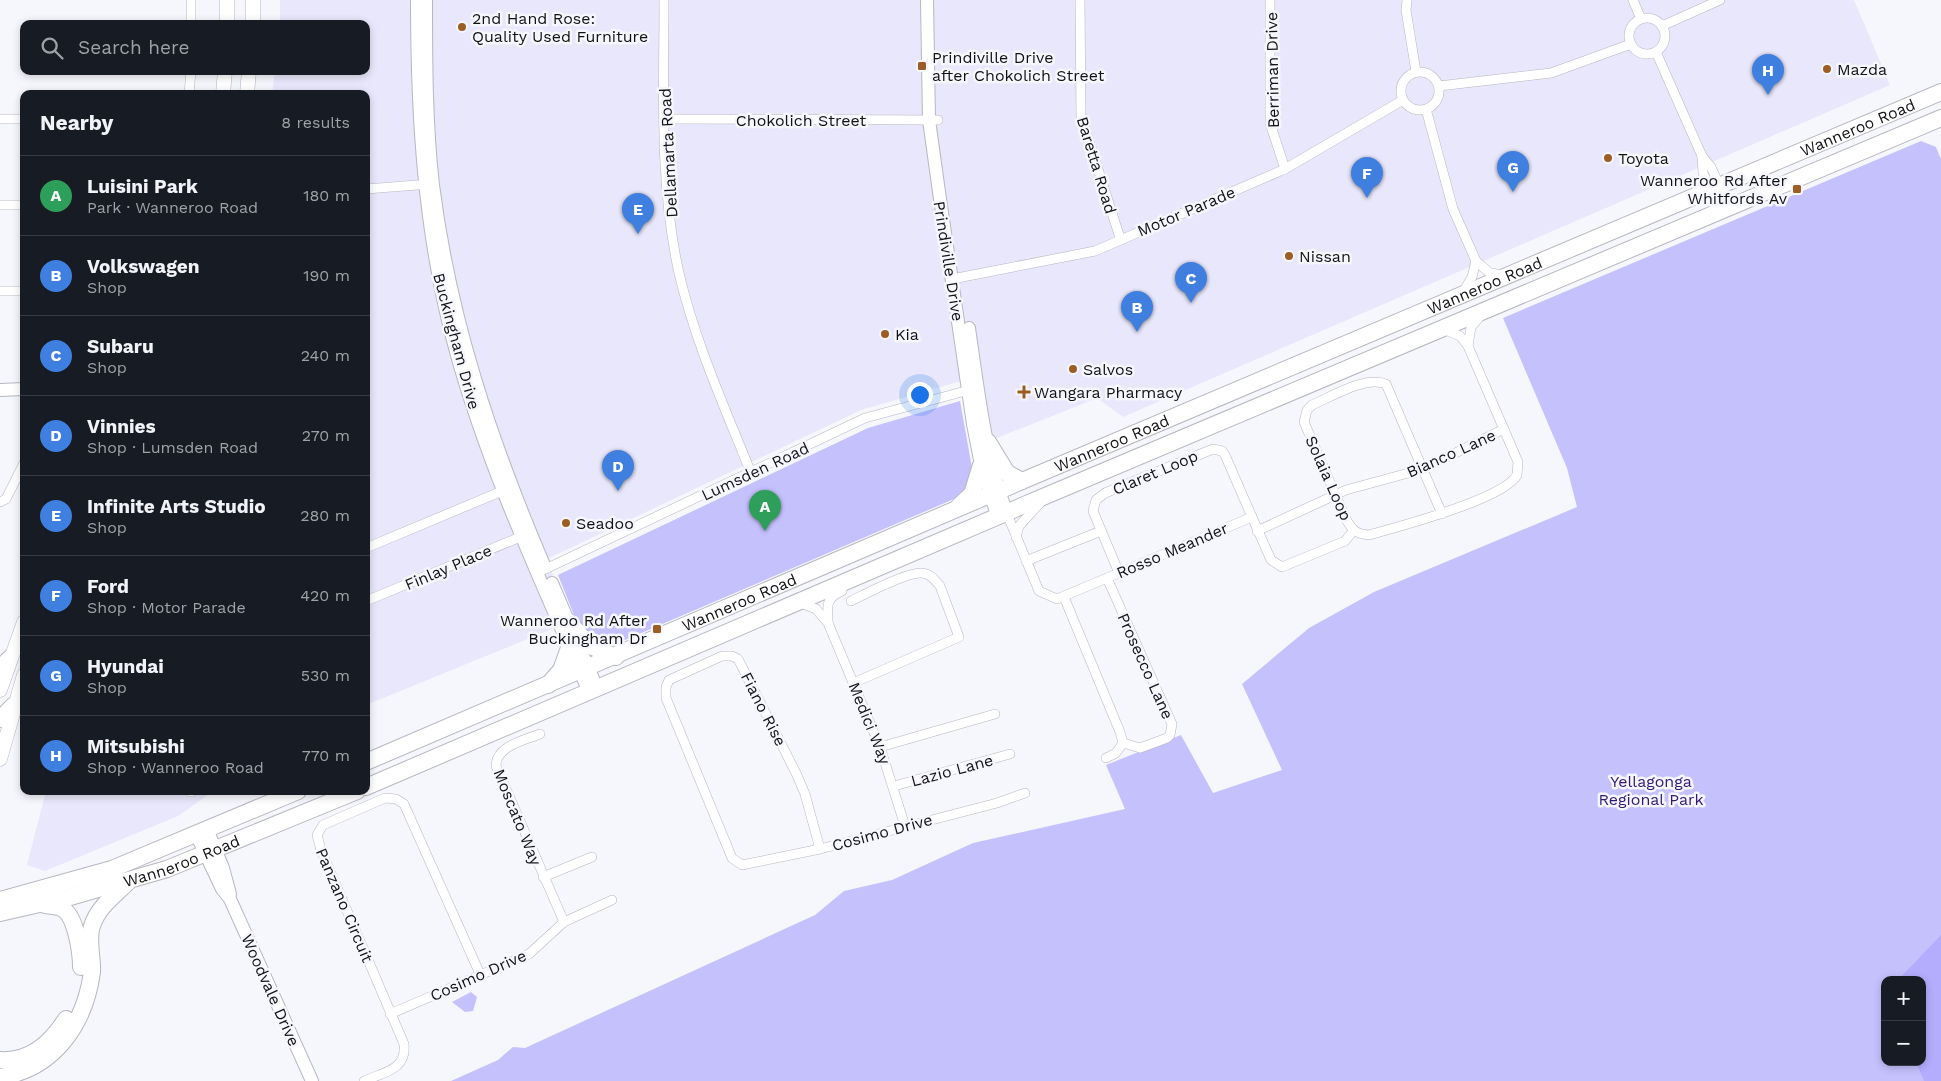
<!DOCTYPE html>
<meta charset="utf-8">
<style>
body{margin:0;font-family:"Work Sans",sans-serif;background:#20242c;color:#f1f3f6}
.controls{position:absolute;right:15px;bottom:15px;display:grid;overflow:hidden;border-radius:10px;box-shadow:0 2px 8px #0003}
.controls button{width:45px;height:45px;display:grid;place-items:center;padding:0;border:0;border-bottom:1px solid #363941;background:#171b24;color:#f1f3f6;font:25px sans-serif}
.you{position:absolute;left:919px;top:394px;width:18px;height:18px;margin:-12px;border:4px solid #fff;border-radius:50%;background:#1a73e8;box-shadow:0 0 0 8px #1a73e833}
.badge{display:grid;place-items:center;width:32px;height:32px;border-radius:50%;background:#9c5e24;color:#fff;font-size:16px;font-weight:700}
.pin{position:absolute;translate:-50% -41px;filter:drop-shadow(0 1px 2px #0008)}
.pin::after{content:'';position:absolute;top:26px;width:18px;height:15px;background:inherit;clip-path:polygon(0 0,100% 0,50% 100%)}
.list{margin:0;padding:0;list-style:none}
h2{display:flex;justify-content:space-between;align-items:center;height:65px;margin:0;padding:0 20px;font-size:21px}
h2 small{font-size:16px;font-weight:400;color:#9ea1a6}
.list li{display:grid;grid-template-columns:32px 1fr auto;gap:15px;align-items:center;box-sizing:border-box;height:80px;padding:0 20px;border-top:1px solid #363941}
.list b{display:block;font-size:19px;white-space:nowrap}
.list p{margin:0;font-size:16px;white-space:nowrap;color:#9ea1a6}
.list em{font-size:16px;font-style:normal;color:#9ea1a6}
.icon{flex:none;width:28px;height:28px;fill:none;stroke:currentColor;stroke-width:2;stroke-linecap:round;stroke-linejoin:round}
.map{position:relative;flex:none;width:1941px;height:1081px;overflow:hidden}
.search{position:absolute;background:#171b24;box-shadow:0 2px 8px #0003;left:20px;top:20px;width:350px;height:55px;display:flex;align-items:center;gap:12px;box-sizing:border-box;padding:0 18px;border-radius:10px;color:#9ea1a6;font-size:19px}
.panel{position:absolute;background:#171b24;box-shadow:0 2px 8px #0003;left:20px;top:90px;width:350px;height:705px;border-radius:10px}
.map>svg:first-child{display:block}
</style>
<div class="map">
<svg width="1941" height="1081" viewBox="0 0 1941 1081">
<rect width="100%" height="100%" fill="#f6f6fd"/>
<g fill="#e8e7fb">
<polygon points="280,0 1854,0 1890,85 1123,417 1097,398 982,444 961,381 861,410 547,559 568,617 552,629 366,705 366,94 272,94 275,71 366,71 366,24 280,24"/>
<polygon points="46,791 213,791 178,816 45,871 27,865"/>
</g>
<g fill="#c5c1fd" fill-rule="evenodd">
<path d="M1921,141L1936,147L1941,159V1081H451L498,1060L513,1047L525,1048L815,915L844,891L892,880L973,843L1125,809L1106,765L1181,735L1213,793L1282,770L1242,684L1309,628L1374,592L1577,507L1567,468L1503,318ZM1885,980H1922V1062H1885Z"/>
<polygon points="960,401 972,468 982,487 590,655 558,575 868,428"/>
<polygon points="471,992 477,997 473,1011 465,1012 452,1002"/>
</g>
<polygon fill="#b4adfe" points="1941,935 1941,1081 1924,1081 1916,1062 1922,1062 1922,980 1898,980"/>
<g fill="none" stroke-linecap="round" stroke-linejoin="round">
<g stroke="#b7b7c2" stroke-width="10">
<g id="street">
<path d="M664,0C664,91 659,184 679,273C695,342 725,408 751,473"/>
<polyline points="1080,0 1081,116 1120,238"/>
<polyline points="1270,0 1270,123 1285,169"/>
<polyline points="1407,0 1406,10 1416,72"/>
<polyline points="1633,0 1641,19"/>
<circle cx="1647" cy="36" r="18"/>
<polyline points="191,24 191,0"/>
<polyline points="1662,26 1720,0"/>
<polyline points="1656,52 1702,156 1711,167 1729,207"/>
<circle cx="1420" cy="91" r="19"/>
<polyline points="1439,86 1551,73 1631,44"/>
<polyline points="189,94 191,71"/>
<polyline points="1426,109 1453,209 1476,261 1490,273 1504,275"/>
<polyline points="0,119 24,119"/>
<polyline points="664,119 938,120"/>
<polyline points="1702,156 1703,173 1720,211"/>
<polyline points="366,189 430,184"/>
<polyline points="0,205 24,205"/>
<polyline points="952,279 1095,251 1285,169 1403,100"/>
<polyline points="0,291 24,291"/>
<polyline points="1463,292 1472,277 1476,261"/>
<polyline points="1468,346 1471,327 1481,315"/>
<polyline points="0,502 6,499 24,463"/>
<polyline points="1007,514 1039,591 1057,599 1252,517 1271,560 1282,567 1345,541 1353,531"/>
<path d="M1442,514L1386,384C1366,375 1331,397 1312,405L1307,410L1304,422L1346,519C1352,530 1356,534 1369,535C1398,527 1504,499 1517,475L1518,462L1468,346L1460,336L1443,329"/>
<polyline points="1257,531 1346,490 1423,469 1504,429"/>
<polyline points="1016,537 1019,526 1041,502"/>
<polyline points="366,548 507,489"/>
<polyline points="1026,561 1101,531"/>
<polyline points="539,572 865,418 973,389"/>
<polyline points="1119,573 1093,511 1096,500 1105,493 1213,449 1222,451 1225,455 1252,517"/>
<polyline points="1107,578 1172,724 1170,735 1167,738 1140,748 1123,743"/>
<polyline points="1064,597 1120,732 1123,743 1116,753 1106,758"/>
<polyline points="366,601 525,535"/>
<path d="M851,601C865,594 907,572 921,573C930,573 935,580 940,586L959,637L853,683"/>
<polyline points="801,603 816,609 828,623 880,747 905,826"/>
<path d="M828,622C828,607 824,599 842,591"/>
<path d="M540,734C525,740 496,746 496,766L564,922"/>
<polyline points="880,747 995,714"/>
<polyline points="894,786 1010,754"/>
<polyline points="191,791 191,792"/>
<polyline points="820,849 805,794 796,773 738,659 732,656 722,656 669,680 666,687 666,698 732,858 742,865 820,849 997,803 1025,793"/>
<polyline points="543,877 592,857"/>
<polyline points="390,1014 529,954 564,922 612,900"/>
<path d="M364,1081C384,1072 407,1070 404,1044L321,850L317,835L323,825L385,798L396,799L404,804L480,974"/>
</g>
</g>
<g stroke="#b7b7c2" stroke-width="14">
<g id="secondary">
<path d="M417,0C417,117 424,234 455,348C487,466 540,579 589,692"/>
<path d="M426,0C426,61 426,124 433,185C450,319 491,441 544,565"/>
<polyline points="927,0 929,120 939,192 973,424 981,465 998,518"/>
<path d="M969,328C978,390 985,454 1007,514"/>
<polyline points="0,390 24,389"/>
<polyline points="552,583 597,688"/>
<polyline points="207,829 223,868 230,894"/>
<polyline points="196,834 222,889 230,899 312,1081"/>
</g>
</g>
<g stroke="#b7b7c2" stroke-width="15">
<g id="primary">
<polyline points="227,0 227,24"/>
<polyline points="253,0 253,24"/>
<polyline points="223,94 225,71"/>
<polyline points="247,94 249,71"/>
<polyline points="0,690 24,622"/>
<polyline points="0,759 24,675"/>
</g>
</g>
<g stroke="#b7b7c2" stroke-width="18">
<g id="highway">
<polyline points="988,442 1007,473 1022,481"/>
<polyline points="959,506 972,494 981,465"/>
<polyline points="569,622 590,646 616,657"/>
<polyline points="0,669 9,659"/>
<polyline points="548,685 561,670 569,648"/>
<polyline points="0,719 14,705"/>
<path id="s1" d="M366,762L1022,481L1941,92"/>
<polyline points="366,787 1050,494 1941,118"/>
<polyline points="0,900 112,869 298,791"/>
<path d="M45,905C50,906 57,906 61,908C76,914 81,953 81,967"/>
<path id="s2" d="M0,913L70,897L167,869L357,791"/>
<path d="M0,1060C30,1062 51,1043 66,1019"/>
<path d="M0,1077C54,1069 85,1024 92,972C93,957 87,941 92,926C98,907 114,896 128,882"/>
</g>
</g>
<use href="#street" stroke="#fff" stroke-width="9"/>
<use href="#secondary" stroke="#fff" stroke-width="12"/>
<use href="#primary" stroke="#fff" stroke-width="14"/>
<use href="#highway" stroke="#fff" stroke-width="16"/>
</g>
<g fill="#9c5e24" stroke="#f6f6fd" stroke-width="2">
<circle cx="462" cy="27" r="5"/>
<rect x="917" y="61" width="10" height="10" rx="2.5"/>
<circle cx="1827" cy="69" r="5"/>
<circle cx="1608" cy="158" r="5"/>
<rect x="1792" y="184" width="10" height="10" rx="2.5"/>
<circle cx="1289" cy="256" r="5"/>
<circle cx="885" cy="334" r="5"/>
<circle cx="1073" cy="369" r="5"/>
<path d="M1021.5 384.5h5v5h5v5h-5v5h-5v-5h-5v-5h5z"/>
<circle cx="566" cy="523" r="5"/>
<rect x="652" y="624" width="10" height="10" rx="2.5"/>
</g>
<g text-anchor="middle" stroke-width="5" stroke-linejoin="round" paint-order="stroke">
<g font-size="16" fill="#121216" stroke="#f6f6fd" text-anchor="start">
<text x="472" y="24">2nd Hand Rose:<tspan x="472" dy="18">Quality Used Furniture</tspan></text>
<text x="932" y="63">Prindiville Drive<tspan x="932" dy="18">after Chokolich Street</tspan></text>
<text x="1837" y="75">Mazda</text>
<text x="1618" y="164">Toyota</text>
<text x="1787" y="186" text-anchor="end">Wanneroo Rd After<tspan x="1787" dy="18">Whitfords Av</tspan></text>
<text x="1299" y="262">Nissan</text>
<text x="895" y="340">Kia</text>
<text x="1083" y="375">Salvos</text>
<text x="1034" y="398">Wangara Pharmacy</text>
<text x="576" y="529">Seadoo</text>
<text x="647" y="626" text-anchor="end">Wanneroo Rd After<tspan x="647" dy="18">Buckingham Dr</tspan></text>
</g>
<g font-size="16" fill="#121216" stroke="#f6f6fd">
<text transform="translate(1272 70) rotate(-91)" y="6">Berriman Drive</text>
<text x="801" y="126">Chokolich Street</text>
<text dy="6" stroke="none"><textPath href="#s1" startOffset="1621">Wanneroo Road</textPath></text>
<text transform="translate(668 153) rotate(-93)" y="6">Dellamarta Road</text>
<text transform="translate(1097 165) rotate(73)" y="6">Baretta Road</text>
<text transform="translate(1186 211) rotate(-23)" y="6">Motor Parade</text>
<text transform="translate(949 261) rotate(81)" y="6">Prindiville Drive</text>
<text dy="6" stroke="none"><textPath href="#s1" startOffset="1216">Wanneroo Road</textPath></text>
<text transform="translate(457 341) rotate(75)" y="6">Buckingham Drive</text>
<text dy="6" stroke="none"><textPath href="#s1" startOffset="811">Wanneroo Road</textPath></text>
<text transform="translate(1451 453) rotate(-24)" y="6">Bianco Lane</text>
<text transform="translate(755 471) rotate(-25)" y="6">Lumsden Road</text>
<text transform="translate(1155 472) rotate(-23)" y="6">Claret Loop</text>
<text transform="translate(1329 478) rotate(66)" y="6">Solaia Loop</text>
<text transform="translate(1172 550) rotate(-23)" y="6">Rosso Meander</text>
<text transform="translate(448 567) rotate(-23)" y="6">Finlay Place</text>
<text dy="6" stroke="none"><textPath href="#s1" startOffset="406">Wanneroo Road</textPath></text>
<text transform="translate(1146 666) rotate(66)" y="6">Prosecco Lane</text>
<text transform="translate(764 709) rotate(63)" y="6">Fiano Rise</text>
<text transform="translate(870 723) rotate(68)" y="6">Medici Way</text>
<text transform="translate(952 770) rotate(-15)" y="6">Lazio Lane</text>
<text transform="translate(518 817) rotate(68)" y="6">Moscato Way</text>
<text transform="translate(882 832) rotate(-15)" y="6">Cosimo Drive</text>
<text dy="6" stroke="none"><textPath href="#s2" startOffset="189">Wanneroo Road</textPath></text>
<text transform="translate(345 905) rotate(67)" y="6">Panzano Circuit</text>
<text transform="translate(478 975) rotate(-24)" y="6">Cosimo Drive</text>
<text transform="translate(271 990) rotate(66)" y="6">Woodvale Drive</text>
</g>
<g font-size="16" fill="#331a75" stroke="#f6f6fd">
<text x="1651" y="787">Yellagonga<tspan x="1651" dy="18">Regional Park</tspan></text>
</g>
</g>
</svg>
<div class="controls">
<button>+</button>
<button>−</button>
</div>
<div class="you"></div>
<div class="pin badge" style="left:765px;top:531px;background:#2e9e5b">A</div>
<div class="pin badge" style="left:1137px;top:332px;background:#3f7fe0">B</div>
<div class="pin badge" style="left:1191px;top:303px;background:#3f7fe0">C</div>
<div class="pin badge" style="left:618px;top:491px;background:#3f7fe0">D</div>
<div class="pin badge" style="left:638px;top:234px;background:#3f7fe0">E</div>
<div class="pin badge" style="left:1367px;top:198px;background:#3f7fe0">F</div>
<div class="pin badge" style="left:1513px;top:192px;background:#3f7fe0">G</div>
<div class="pin badge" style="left:1768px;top:95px;background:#3f7fe0">H</div>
<div class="search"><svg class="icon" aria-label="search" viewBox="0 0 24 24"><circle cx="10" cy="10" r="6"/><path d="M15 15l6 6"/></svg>Search here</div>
<section class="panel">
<h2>Nearby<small>8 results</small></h2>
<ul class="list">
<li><span class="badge" style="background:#2e9e5b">A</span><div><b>Luisini Park</b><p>Park · Wanneroo Road</p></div><em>180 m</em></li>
<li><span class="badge" style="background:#3f7fe0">B</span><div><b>Volkswagen</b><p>Shop</p></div><em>190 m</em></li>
<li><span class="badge" style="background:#3f7fe0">C</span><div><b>Subaru</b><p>Shop</p></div><em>240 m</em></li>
<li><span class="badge" style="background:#3f7fe0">D</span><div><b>Vinnies</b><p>Shop · Lumsden Road</p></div><em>270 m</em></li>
<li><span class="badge" style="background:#3f7fe0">E</span><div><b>Infinite Arts Studio</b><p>Shop</p></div><em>280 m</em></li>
<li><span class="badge" style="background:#3f7fe0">F</span><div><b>Ford</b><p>Shop · Motor Parade</p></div><em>420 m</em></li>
<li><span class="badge" style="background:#3f7fe0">G</span><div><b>Hyundai</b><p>Shop</p></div><em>530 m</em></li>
<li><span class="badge" style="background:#3f7fe0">H</span><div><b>Mitsubishi</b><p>Shop · Wanneroo Road</p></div><em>770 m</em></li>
</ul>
</section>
</div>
